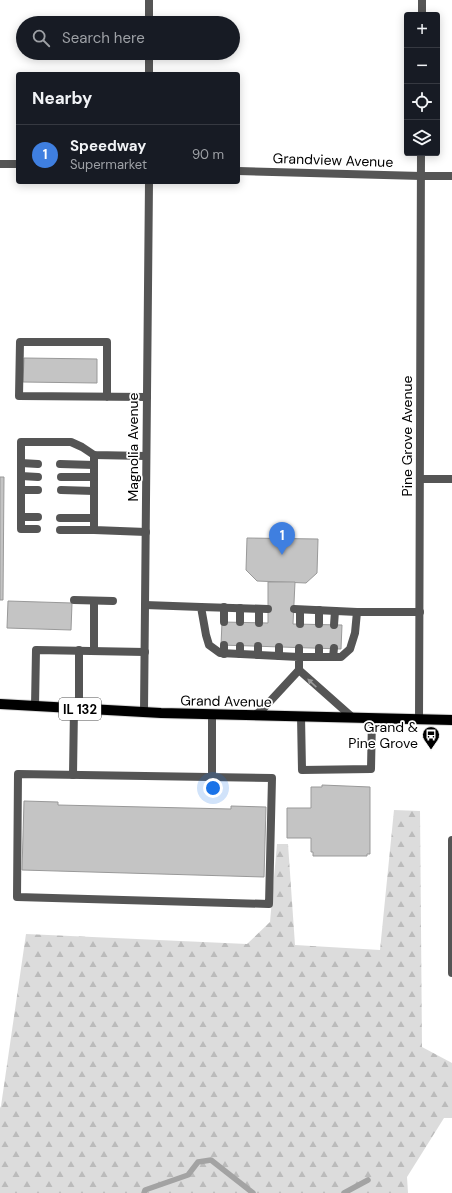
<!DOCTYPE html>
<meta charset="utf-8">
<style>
body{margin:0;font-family:"DM Sans",sans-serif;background:#20242c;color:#f1f3f6}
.controls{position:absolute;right:12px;top:12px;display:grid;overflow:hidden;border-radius:4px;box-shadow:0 2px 10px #0003}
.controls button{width:36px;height:36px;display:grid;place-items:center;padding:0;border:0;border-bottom:1px solid #363941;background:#171b24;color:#f1f3f6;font:20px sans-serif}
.you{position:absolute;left:213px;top:788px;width:14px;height:14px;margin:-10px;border:3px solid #fff;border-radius:50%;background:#1a73e8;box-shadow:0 0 0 6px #1a73e833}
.badge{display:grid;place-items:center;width:26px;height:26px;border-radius:50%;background:#858687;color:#fff;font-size:13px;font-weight:700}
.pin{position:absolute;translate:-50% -33px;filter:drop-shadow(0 1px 2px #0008)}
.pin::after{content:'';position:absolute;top:21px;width:14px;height:12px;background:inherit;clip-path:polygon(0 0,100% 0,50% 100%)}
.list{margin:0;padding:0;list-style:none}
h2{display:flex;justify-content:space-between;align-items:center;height:52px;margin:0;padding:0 16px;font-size:17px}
h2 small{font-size:13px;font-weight:400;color:#9ea1a6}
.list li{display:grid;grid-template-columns:26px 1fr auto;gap:12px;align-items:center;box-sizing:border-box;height:60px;padding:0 16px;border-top:1px solid #363941}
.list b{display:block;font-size:15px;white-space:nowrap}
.list p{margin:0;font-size:13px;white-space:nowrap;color:#9ea1a6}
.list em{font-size:13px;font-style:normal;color:#9ea1a6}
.icon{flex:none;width:22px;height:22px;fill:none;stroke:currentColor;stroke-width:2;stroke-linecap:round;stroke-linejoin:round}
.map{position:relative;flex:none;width:452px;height:1193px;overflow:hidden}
.search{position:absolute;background:#171b24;box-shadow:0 2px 10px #0003;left:16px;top:16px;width:224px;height:44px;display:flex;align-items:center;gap:10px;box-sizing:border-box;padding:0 14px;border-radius:22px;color:#9ea1a6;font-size:15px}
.panel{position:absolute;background:#171b24;box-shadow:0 2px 10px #0003;left:16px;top:72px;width:224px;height:112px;border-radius:4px}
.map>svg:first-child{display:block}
</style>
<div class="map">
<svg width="452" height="1193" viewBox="0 0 452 1193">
<defs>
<pattern id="forest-firs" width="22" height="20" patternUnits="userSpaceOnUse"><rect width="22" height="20" fill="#dcdcdc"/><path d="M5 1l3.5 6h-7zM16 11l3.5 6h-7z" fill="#bbb"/></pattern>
</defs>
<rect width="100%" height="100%" fill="#fff"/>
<polygon fill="url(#forest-firs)" points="394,810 420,811 422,1047 452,1063 452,1118 444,1118 407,1177 408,1193 0,1193 0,1108 1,1106 26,934 247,944 270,922 277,844 288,844 295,945 380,950"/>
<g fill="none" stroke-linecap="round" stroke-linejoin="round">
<g stroke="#a3a3a3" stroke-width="5.5">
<polyline points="144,1193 145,1190 188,1175 198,1162 211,1160 253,1193"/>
<polyline points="344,1193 368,1180"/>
</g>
</g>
<g fill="#c4c4c4" stroke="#999">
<polygon points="24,358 97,359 97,383 23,382"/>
<polygon points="0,477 4,477 3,600 0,600"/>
<polygon points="247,538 318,539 317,573 306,583 257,581 246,570"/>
<polygon points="268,582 295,582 293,624 342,625 341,649 221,645 222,622 268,623"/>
<polygon points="8,601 72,603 71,630 7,628"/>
<polygon points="322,785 370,787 370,854 367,854 367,856 313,856 313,852 311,852 311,838 287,838 287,808 311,808 311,787 322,787"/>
<polygon points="24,801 58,802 58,805 231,809 231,806 266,807 264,877 22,870"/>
</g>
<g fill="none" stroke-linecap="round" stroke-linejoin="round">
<g stroke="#dbdbdb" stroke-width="12">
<polyline id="primary" points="0,704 161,713 452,720"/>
</g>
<g stroke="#555" stroke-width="8">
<polyline points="107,397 107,342 20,342 19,396 147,397"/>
<polyline points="94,455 94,530 146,532"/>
<polyline points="21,463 38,464"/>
<polyline points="60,464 94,465"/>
<polyline points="21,476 38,477"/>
<polyline points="61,477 94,477"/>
<polyline points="420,479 452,479"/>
<polyline points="21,490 38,490"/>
<polyline points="61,490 94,491"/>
<polyline points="21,517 38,517"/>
<polyline points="60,518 94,518"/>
<polyline points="37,529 21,529 21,442 71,442 82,447 94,455 146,456"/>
<polyline points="60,530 94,530"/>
<polyline points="74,600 113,601"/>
<polyline points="94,601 94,651"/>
<polyline points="145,605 201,607 206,635 209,645 220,653 299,657 299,670 262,710 255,715"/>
<polyline points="201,607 268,609"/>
<polyline points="259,609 259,623"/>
<polyline points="294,609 357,612"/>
<polyline points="319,610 319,624"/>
<polyline points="224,622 224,607"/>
<polyline points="240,622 240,608"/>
<polyline points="300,624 300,610"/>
<polyline points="334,625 335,611"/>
<polyline points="299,648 299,657 341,657 350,649 355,633 357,612 420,612"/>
<polyline points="79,650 79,709"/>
<polyline points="224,654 224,645"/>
<polyline points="240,654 240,646"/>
<polyline points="258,655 258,646"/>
<polyline points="279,656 279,647"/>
<polyline points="319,657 319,648"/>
<polyline points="333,657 334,648"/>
<polyline points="299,670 352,717"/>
<polyline points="35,706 36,650 145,652"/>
<polyline points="212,714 212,778"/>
<polyline points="301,716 302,770 371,769 372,718"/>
<polygon points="18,774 272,778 269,904 17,897"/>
<polyline points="73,775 74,708"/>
<polyline points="452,840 452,973"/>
</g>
<g stroke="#555" stroke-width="8">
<polyline points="422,15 422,0"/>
<polyline points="149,23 149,0"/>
<polyline points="149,74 149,53"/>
<polyline points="0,164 18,164"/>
<polyline points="238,171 421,176 452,176"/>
<polyline points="144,712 149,182"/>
<polyline points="419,720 421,153"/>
</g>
<use href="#primary" stroke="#000" stroke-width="10"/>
</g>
<defs><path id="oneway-solid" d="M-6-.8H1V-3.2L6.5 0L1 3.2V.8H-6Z"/></defs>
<use fill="#999" href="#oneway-solid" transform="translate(312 683) rotate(-137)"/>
<defs>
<g id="bus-pin" transform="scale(0.9)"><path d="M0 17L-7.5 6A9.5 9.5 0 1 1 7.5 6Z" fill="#000" stroke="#fff"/><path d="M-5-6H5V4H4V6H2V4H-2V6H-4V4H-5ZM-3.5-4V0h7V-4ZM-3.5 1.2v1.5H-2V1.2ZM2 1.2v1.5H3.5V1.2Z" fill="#fff"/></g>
</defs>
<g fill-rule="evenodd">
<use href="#bus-pin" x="431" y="735"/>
</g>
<g text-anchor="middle" stroke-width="3.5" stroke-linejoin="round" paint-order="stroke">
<rect fill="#fff" stroke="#4c4c4c" stroke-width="1" x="59" y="698" width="42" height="22" rx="3"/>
<g font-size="13" font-weight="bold" fill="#000">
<text x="80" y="714">IL 132</text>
</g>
<g font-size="14" fill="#000" stroke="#fff">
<text transform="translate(333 160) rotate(2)" y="5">Grandview Avenue</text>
<text transform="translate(407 436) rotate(-90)" y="5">Pine Grove Avenue</text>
<text transform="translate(133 447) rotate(-90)" y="5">Magnolia Avenue</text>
<text transform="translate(226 701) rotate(1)" y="5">Grand Avenue</text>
</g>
<g font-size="14" fill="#000" stroke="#fff" text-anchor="end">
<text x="418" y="732">Grand &amp;<tspan x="418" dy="16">Pine Grove</tspan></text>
</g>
</g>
</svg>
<div class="controls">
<button>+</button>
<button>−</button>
<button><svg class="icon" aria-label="locate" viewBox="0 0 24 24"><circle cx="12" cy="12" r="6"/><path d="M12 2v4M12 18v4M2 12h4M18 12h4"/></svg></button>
<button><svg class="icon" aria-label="layers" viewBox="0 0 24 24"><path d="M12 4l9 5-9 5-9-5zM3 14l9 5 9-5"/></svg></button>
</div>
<div class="you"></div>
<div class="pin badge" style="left:282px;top:555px;background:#3f7fe0">1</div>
<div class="search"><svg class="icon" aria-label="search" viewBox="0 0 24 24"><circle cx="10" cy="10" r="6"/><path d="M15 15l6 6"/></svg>Search here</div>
<section class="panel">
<h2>Nearby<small></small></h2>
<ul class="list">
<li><span class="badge" style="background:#3f7fe0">1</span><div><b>Speedway</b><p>Supermarket</p></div><em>90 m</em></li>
</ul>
</section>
</div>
